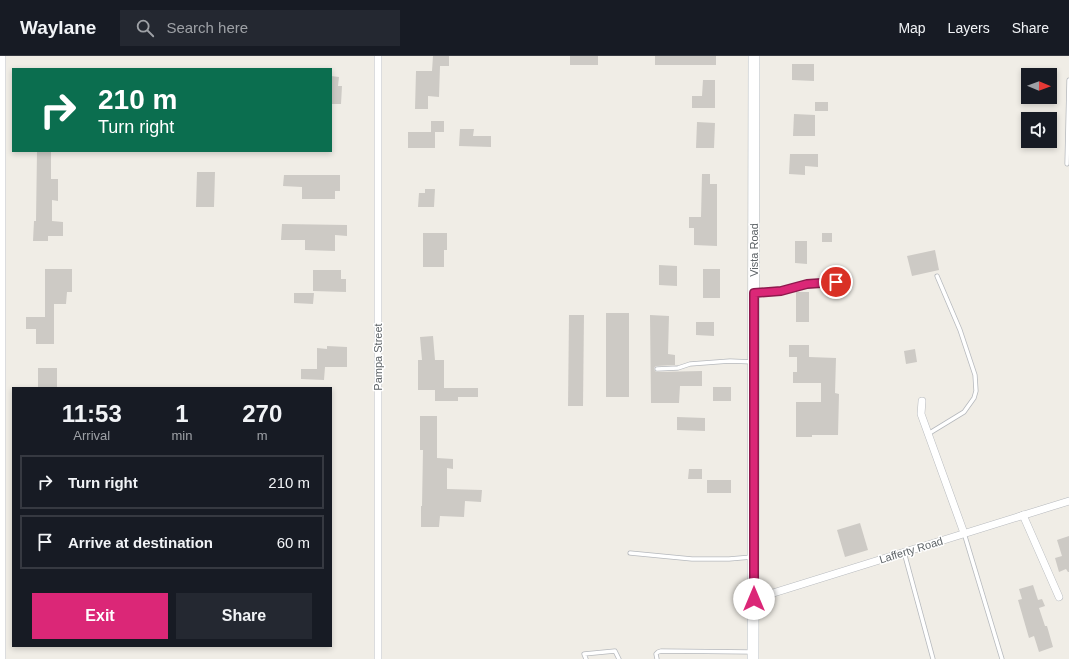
<!DOCTYPE html>
<style>
:root{--surface:#171b24;--page:#242831;--text:#f1f3f6;--muted:#9ea1a6;--line:#363941;--accent:#db2777}
body{margin:0;font-family:Arial,sans-serif;background:var(--page);color:var(--text);height:100vh;display:flex;flex-direction:column;font-size:15px;white-space:nowrap}
*{box-sizing:border-box;margin:0}
p{font-size:13px;color:var(--muted)}
.icon{flex:none;width:22px;height:22px;fill:none;stroke:currentColor;stroke-width:2;stroke-linecap:round;stroke-linejoin:round}
.map{position:relative;flex:1;overflow:hidden}
.panel{position:absolute;left:12px;top:331px;width:320px;height:260px;display:flex;flex-direction:column;background:var(--surface);border-radius:0px;box-shadow:0 2px 6px #0003}
.panel>*{flex:none}
.guide{position:absolute;left:12px;top:12px;width:320px;height:84px;border-radius:0px;box-shadow:0 2px 6px #0003;background:#0b6e4f;color:#fff;overflow:hidden}
.needle{width:26px;rotate:91deg}
.fabs{position:absolute;left:1021px;top:12px;display:grid;gap:8px}
.fabs a{display:grid;place-items:center;width:36px;height:36px;border-radius:0px;background:var(--surface);box-shadow:0 2px 6px #0003;font-size:20px}
.pin{position:absolute;display:grid;place-items:center;width:34px;height:34px;color:#fff;margin:-17px;border:2px solid #fff;border-radius:50%;box-shadow:0 1px 4px #0007}
.me{position:absolute;width:44px;margin:-22px;rotate:0deg;stroke-linejoin:round;filter:drop-shadow(0 0 3px #0008)}
.turn{display:flex;align-items:center;gap:14px;height:84px;padding:0 20px;font-size:18px}
.turn .icon{width:52px;height:52px;stroke-width:2.5}
.turn b{display:block;font-size:28px;line-height:34px}
.eta{display:flex;justify-content:space-evenly;align-items:center;height:68px;text-align:center}
.eta b{font-size:24px;font-weight:800;line-height:28px}
.primary-button{display:flex;gap:8px;margin-top:auto;padding:8px 20px}
.primary-button a{flex:1;height:46px;border-radius:0px;background:var(--accent);color:#fff;font-size:16px;font-weight:800;line-height:46px;text-align:center}
.primary-button a+a{background:var(--page);color:var(--text)}
ul{padding:0;list-style:none}
li{display:flex;align-items:center;gap:12px;height:54px;margin:0 8px 6px;padding:0 12px;border:2px solid var(--line);border-radius:0px}
li div{flex:1}
li b{display:block;font-size:15px}
li em{font-style:normal}
header{display:flex;align-items:center;gap:24px;box-sizing:border-box;height:56px;padding:0 20px;background:var(--surface);border-bottom:1px solid var(--line)}
header strong{font-size:19px}
nav{display:flex;gap:22px;margin-inline-start:auto;font-size:14px}
.search{width:280px;height:36px;background:var(--page);display:flex;align-items:center;gap:10px;box-sizing:border-box;padding:0 14px;border-radius:0px;color:var(--muted);font-size:15px}
.map>svg:first-child{display:block}
.building{fill:#cdcac5}
.lines{fill:none;stroke-linecap:round;stroke-linejoin:round}
.lane-casing{stroke:#b6b9bd;stroke-width:5}
.street-casing{stroke:#b6b9bd;stroke-width:8}
.secondary-casing{stroke:#b4babe;stroke-width:12}
.lane{stroke:#fff;stroke-width:3.5}
.street{stroke:#fff;stroke-width:7}
.secondary{stroke:#fff;stroke-width:11}
.route-casing{stroke:#8e194d;stroke-width:10}
.route{stroke:#db2777;stroke-width:7}
.labels{text-anchor:middle;dominant-baseline:central;stroke-width:3;stroke-linejoin:round;paint-order:stroke}
.street-label{font-size:11px;fill:#5d6367;stroke:#fff}
</style>
<header>
<strong>Waylane</strong>
<div class="search"><svg class="icon" aria-label="search" viewBox="0 0 24 24"><circle cx="10" cy="10" r="6"/><path d="M15 15l6 6"/></svg>Search here</div>
<nav><a>Map</a><a>Layers</a><a>Share</a></nav>
</header>
<div class="map">
<svg width="1069" height="603" viewBox="0 0 1069 603">
<rect width="100%" height="100%" fill="#f0ede6"/>
<g class="building">
<polygon points="433,0 449,0 449,10 440,10 439,41 428,40 428,53 415,53 416,15 432,15"/>
<rect x="570" y="0" width="28" height="9"/>
<rect x="655" y="0" width="61" height="9"/>
<polygon points="792,8 814,8 814,25 792,24"/>
<polygon points="331,20 339,21 338,30 342,30 341,48 331,48"/>
<polygon points="703,24 715,24 715,52 692,52 692,40 702,40"/>
<rect x="815" y="46" width="13" height="9"/>
<polygon points="794,58 815,59 815,80 793,80"/>
<rect x="431" y="65" width="13" height="11"/>
<polygon points="697,66 715,67 714,92 696,92"/>
<polygon points="460,73 474,73 473,80 491,80 491,91 459,90"/>
<rect x="408" y="76" width="27" height="16"/>
<polygon points="37,95 51,95 51,123 58,123 58,145 52,144 52,165 63,166 63,180 48,180 48,185 33,185 34,165 36,165"/>
<polygon points="790,98 818,98 818,111 805,110 805,119 789,118"/>
<polygon points="197,116 215,116 214,151 196,151"/>
<polygon points="702,118 710,118 710,128 717,128 717,190 694,189 694,172 689,172 689,161 701,161"/>
<polygon points="284,119 340,119 340,135 335,135 335,143 302,143 302,131 283,130"/>
<polygon points="425,133 435,133 434,151 418,151 419,137 425,137"/>
<polygon points="282,168 347,169 347,180 335,179 335,195 305,194 305,184 281,184"/>
<polygon points="423,177 447,177 447,194 444,194 444,211 423,211"/>
<rect x="822" y="177" width="10" height="9"/>
<polygon points="795,185 807,185 807,208 795,207"/>
<polygon points="935,194 939,214 912,220 907,200"/>
<polygon points="659,209 677,210 677,230 659,229"/>
<polygon points="45,213 72,213 72,236 67,236 66,248 54,248 54,288 36,288 36,273 26,273 26,261 45,261"/>
<rect x="703" y="213" width="17" height="29"/>
<polygon points="313,214 341,214 341,223 346,223 346,236 313,235"/>
<rect x="796" y="236" width="13" height="30"/>
<polygon points="294,237 314,237 313,248 294,247"/>
<rect x="606" y="257" width="23" height="84"/>
<polygon points="569,259 584,259 583,350 568,350"/>
<polygon points="650,259 669,260 668,298 675,299 675,309 656,310 654,312 655,315 657,316 702,315 702,330 680,330 679,347 651,347"/>
<polygon points="696,266 714,266 714,280 696,279"/>
<polygon points="433,280 435,304 444,304 444,332 478,332 478,341 458,341 458,345 435,345 435,334 418,334 418,304 422,304 420,281"/>
<polygon points="789,289 809,289 809,301 836,302 835,337 839,338 838,379 812,379 812,381 796,381 796,346 821,346 821,327 793,327 793,316 797,316 797,301 789,301"/>
<polygon points="327,290 347,291 347,311 325,311 324,324 301,323 301,313 317,313 317,292 327,293"/>
<polygon points="915,293 917,306 906,308 904,295"/>
<rect x="38" y="312" width="19" height="20"/>
<rect x="713" y="331" width="18" height="14"/>
<polygon points="420,360 437,360 437,402 453,403 453,413 447,412 447,433 482,434 481,446 465,445 464,461 440,460 439,471 421,471 421,450 422,450 423,394 420,394"/>
<polygon points="677,361 705,362 705,375 677,374"/>
<polygon points="689,413 702,413 702,423 688,423"/>
<rect x="707" y="424" width="24" height="13"/>
<polygon points="860,467 868,494 845,501 837,474"/>
<polygon points="1069,480 1069,516 1068,516 1066,513 1059,516 1055,502 1062,500 1057,484"/>
<polygon points="1033,529 1038,544 1042,543 1045,550 1039,552 1045,570 1047,570 1053,591 1039,596 1034,580 1029,582 1018,544 1022,543 1019,533"/>
</g>
<g class="lines">
<defs>
<g id="lane">
<polyline points="1067,108 1069,24"/>
<polyline points="755,237 781,235 807,228 826,226 845,226"/>
<polyline points="657,313 678,312 690,308 730,305 753,306"/>
<polyline points="928,378 964,356 974,342 976,335 975,319 960,274 937,220"/>
<polyline points="964,477 1002,603"/>
<polyline points="904,496 933,603"/>
<polyline points="630,497 692,503 729,503 752,501"/>
<polyline points="586,603 584,598 615,595 619,603"/>
<polyline points="657,603 656,598 658,596 661,595 752,596"/>
</g>
<g id="street">
<polyline points="2,0 2,603"/>
<polyline points="922,345 921,358 964,477"/>
<polyline points="1023,459 1059,541"/>
<polyline points="754,543 1069,445"/>
<polyline points="378,603 378,0"/>
</g>
<polyline id="secondary" points="753,603 754,0"/>
</defs>
<use href="#lane" class="lane-casing"/>
<use href="#street" class="street-casing"/>
<use href="#secondary" class="secondary-casing"/>
<use href="#lane" class="lane"/>
<use href="#street" class="street"/>
<use href="#secondary" class="secondary"/>
</g>
<g class="lines">
<defs>
<polyline id="route" points="754,543 754,237 781,235 807,228 836,226"/>
</defs>
<use href="#route" class="route-casing"/>
<use href="#route" class="route"/>
</g>
<g class="labels">
<g class="street-label">
<text transform="translate(754 194) rotate(-90)">Vista Road</text>
<text transform="translate(378 301) rotate(-90)">Pampa Street</text>
<text transform="translate(911 494) rotate(-17)">Lafferty Road</text>
</g>
</g>
</svg>
<div class="fabs">
<a><svg class="needle" viewBox="-14 -14 28 28"><path d="M0-13l5 13h-10z" fill="#e53935"/><path d="M0 13l5-13h-10z" fill="#9ea1a6"/></svg></a>
<a><svg class="icon" aria-label="sound" viewBox="0 0 24 24"><path d="M4 9h4l5-4v14l-5-4H4zM17 9q2 3 0 6"/></svg></a>
</div>
<div class="pin" style="left:836px;top:226px;background:#d93025"><svg class="icon" aria-label="arrive" viewBox="0 0 24 24"><path d="M6 21V4h12l-3 4 3 4H6"/></svg></div>
<svg class="me" style="left:754px;top:543px" viewBox="-20 -20 40 40"><circle r="19" fill="#fff"/><path d="M0-13L10 11 0 6-10 11z" fill="#db2777"/></svg>
<div class="guide">
<div class="turn"><svg class="icon" aria-label="right" viewBox="0 0 24 24"><path d="M7 20v-9h11M14 6l5 5-5 5"/></svg><div><b>210 m</b>Turn right</div></div>
</div>
<section class="panel">
<div class="eta">
<div><b>11:53</b><p>Arrival</p></div>
<div><b>1</b><p>min</p></div>
<div><b>270</b><p>m</p></div>
</div>
<ul>
<li><svg class="icon" aria-label="right" viewBox="0 0 24 24"><path d="M7 20v-9h11M14 6l5 5-5 5"/></svg><div><b>Turn right</b></div><em>210 m</em></li>
<li><svg class="icon" aria-label="arrive" viewBox="0 0 24 24"><path d="M6 21V4h12l-3 4 3 4H6"/></svg><div><b>Arrive at destination</b></div><em>60 m</em></li>
</ul>
<div class="primary-button"><a>Exit</a><a>Share</a></div>
</section>
</div>
